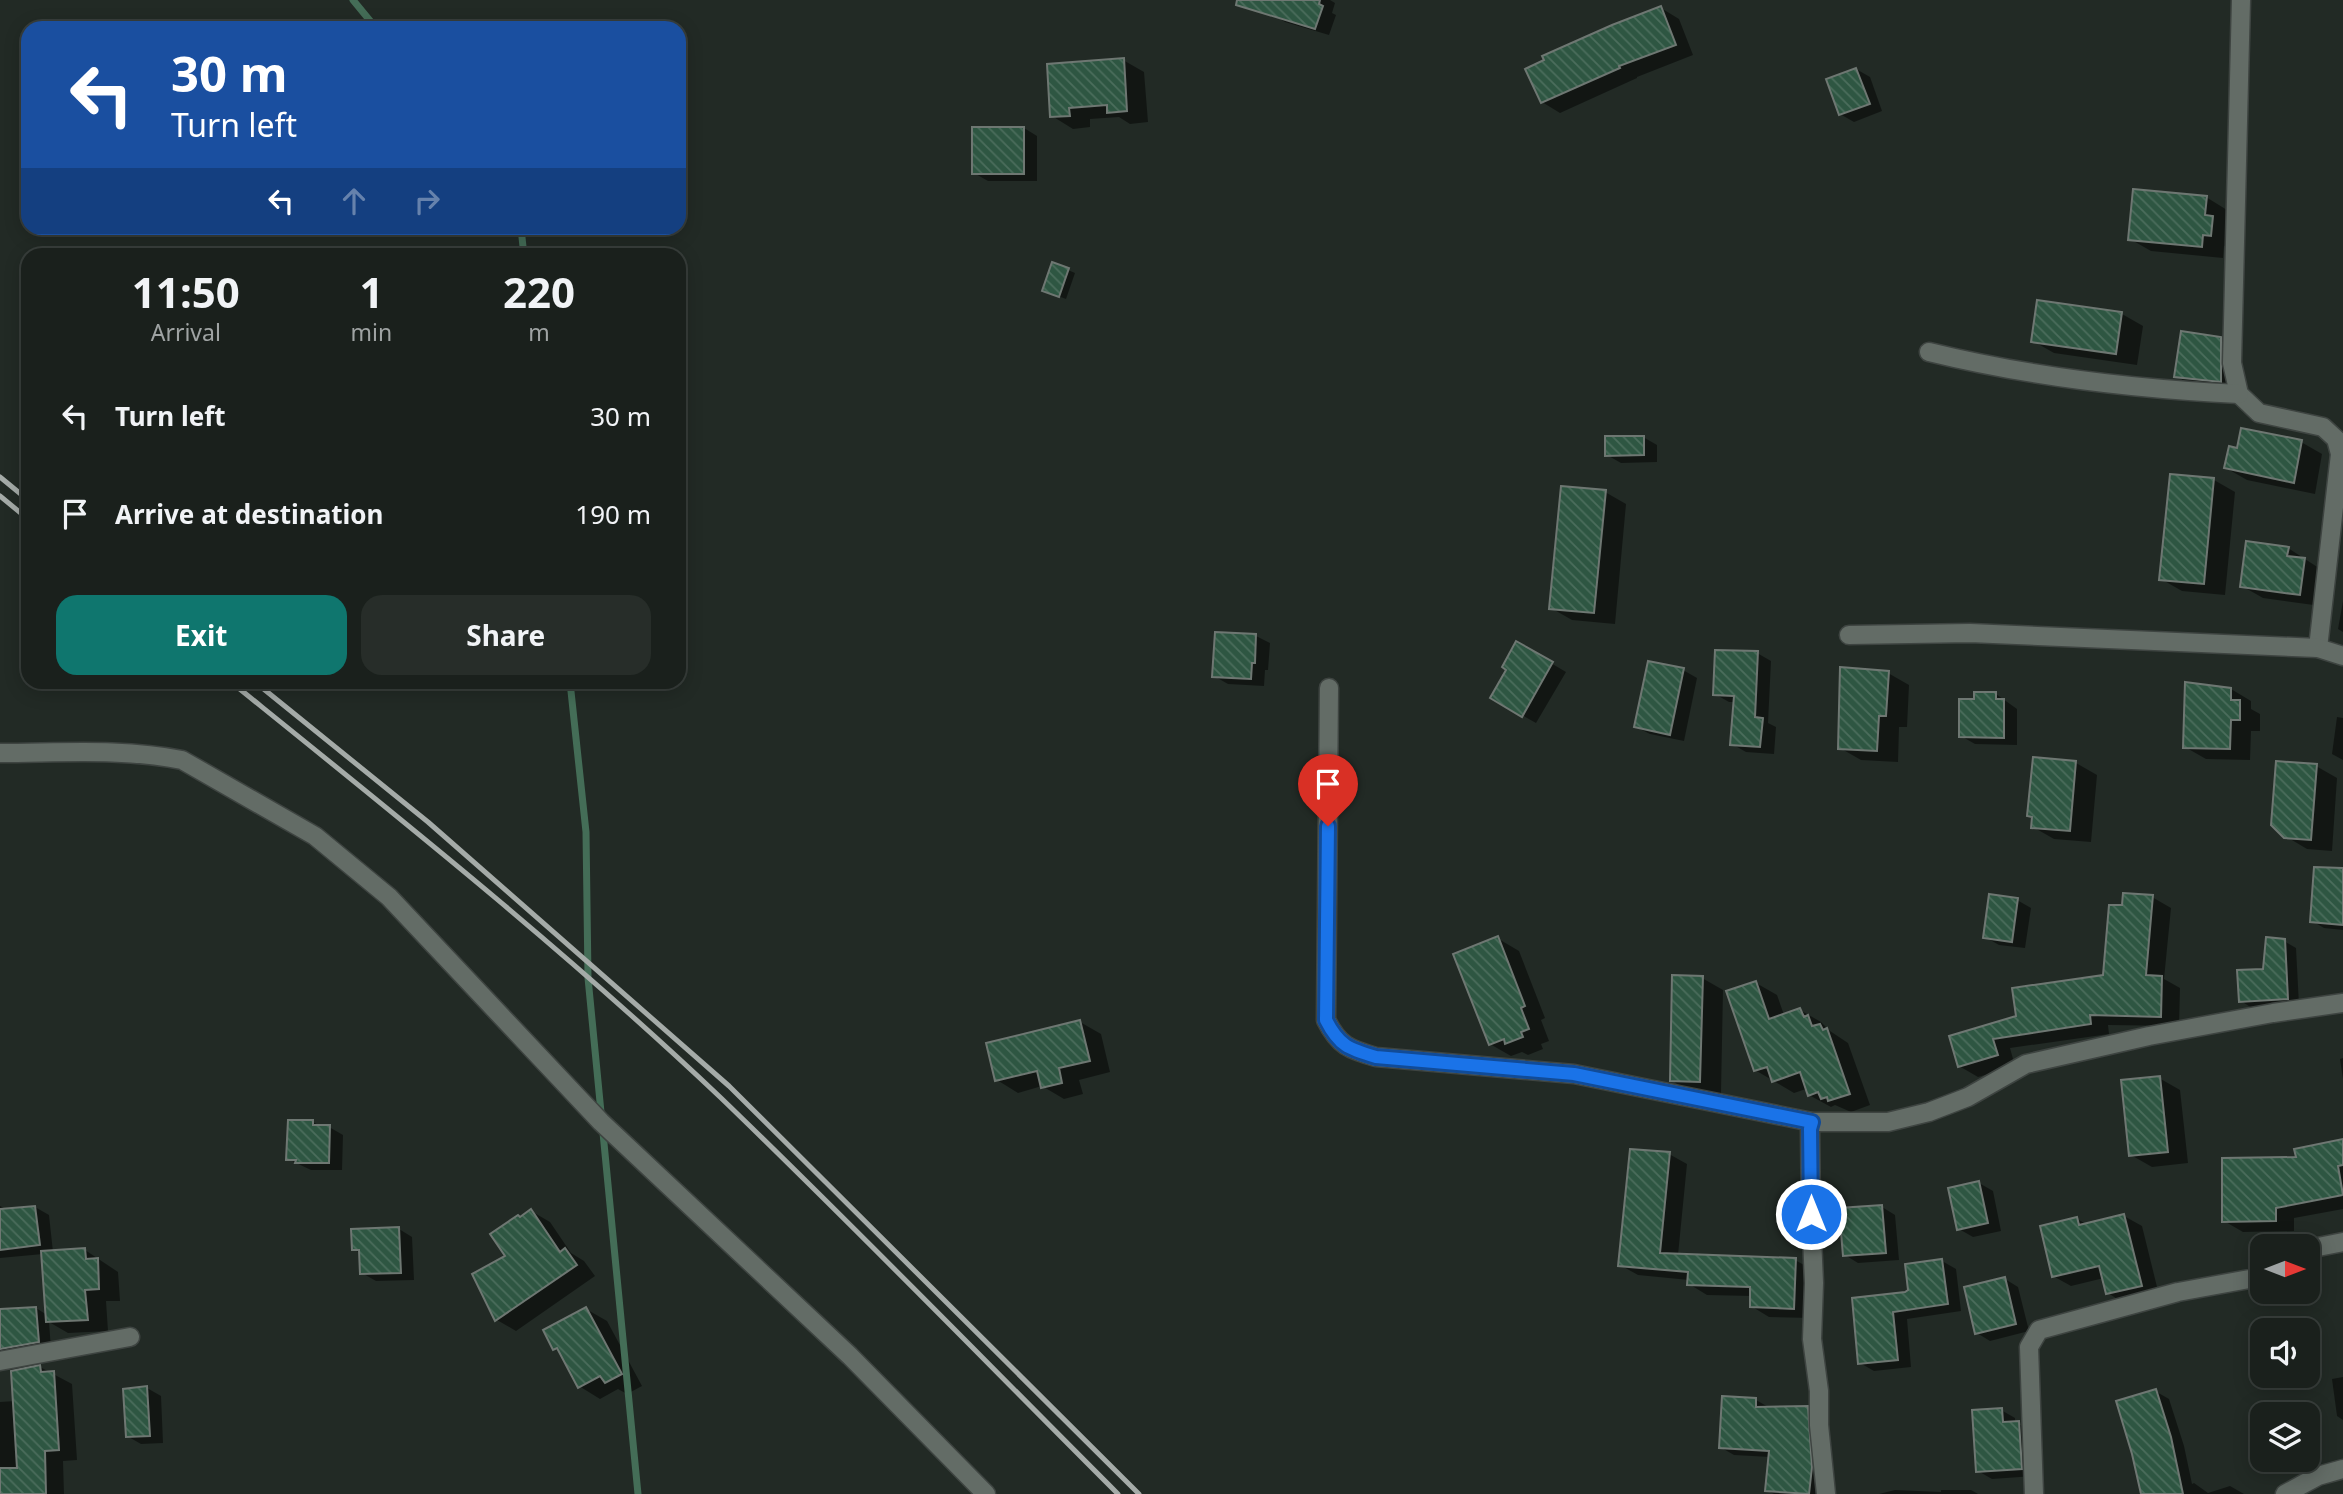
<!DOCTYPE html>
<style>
:root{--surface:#1a201c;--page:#272d29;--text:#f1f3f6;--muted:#9fa3a3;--line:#383e3b;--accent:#0f766e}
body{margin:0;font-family:"Noto Sans",sans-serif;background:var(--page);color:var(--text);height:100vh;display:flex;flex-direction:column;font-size:26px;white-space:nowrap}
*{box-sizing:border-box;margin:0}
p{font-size:23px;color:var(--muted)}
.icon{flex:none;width:38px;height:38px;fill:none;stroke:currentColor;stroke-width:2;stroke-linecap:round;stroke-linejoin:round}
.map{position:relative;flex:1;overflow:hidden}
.sheet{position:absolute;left:21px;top:248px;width:665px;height:441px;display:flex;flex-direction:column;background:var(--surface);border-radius:21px;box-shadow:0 4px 18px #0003,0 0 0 2px var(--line)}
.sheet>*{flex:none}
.top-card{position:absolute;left:21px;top:21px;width:665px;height:214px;border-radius:21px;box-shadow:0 4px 18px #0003,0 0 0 2px var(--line);background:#1a4fa0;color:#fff;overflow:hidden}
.needle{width:46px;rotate:90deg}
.tools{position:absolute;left:2250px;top:1234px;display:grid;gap:14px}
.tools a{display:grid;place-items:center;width:70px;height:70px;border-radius:14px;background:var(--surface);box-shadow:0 4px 18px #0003,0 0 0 2px var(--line);font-size:35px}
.pin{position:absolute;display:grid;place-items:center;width:60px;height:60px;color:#fff;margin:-72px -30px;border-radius:50% 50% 50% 0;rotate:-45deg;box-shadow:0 0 7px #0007}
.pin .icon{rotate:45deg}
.me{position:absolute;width:77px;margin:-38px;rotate:0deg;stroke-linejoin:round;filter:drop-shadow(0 0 5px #0008)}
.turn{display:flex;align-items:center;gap:24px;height:147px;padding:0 35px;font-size:32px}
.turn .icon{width:91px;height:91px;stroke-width:2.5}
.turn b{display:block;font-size:49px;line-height:60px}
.lanes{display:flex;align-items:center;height:66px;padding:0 35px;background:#0003;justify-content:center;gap:35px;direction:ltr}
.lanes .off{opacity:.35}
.eta{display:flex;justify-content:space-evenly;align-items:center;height:119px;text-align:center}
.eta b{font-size:42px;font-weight:700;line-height:49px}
.action{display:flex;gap:14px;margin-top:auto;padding:14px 35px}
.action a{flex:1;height:80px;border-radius:21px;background:var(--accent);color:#fff;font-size:28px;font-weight:700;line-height:80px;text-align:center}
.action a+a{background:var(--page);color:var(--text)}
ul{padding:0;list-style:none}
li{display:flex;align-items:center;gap:21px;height:98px;padding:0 35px}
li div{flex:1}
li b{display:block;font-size:26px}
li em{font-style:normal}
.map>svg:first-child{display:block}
.shadow{fill:#0007}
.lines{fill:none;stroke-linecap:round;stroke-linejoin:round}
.stream{stroke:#446d57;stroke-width:7}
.building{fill:url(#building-back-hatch);stroke:#6e7772;stroke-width:2}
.street-casing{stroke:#3e4441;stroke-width:21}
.street{stroke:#636c66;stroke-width:18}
.rail{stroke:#a5aba8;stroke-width:5}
.route-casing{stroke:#114b97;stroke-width:18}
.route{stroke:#1a73e8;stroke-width:12}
</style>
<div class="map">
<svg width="2343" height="1494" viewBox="0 0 2343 1494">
<defs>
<pattern id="building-back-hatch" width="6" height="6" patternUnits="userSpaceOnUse" patternTransform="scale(1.75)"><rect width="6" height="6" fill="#2e5642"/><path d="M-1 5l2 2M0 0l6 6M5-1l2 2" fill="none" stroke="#4b6d5c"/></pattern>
</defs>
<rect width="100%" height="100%" fill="#222a25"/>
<g class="shadow">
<polygon points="1276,0 1330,0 1335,3 1332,13 1336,15 1329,35 1285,22 1272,14"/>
<polygon points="1661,8 1679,19 1693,55 1637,77 1637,78 1560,113 1542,102"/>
<polygon points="1123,60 1144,72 1148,122 1130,124 1119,117 1090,119 1090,127 1073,129 1052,116"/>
<polygon points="1856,69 1870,77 1882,111 1854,122 1840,114"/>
<polygon points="1024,128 1037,136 1037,181 988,181 974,173"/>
<polygon points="2206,197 2227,210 2226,225 2233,230 2231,247 2224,246 2223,258 2151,251 2130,239"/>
<polygon points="1068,270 1075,273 1066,299 1050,293"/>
<polygon points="2122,314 2143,326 2137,365 2054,353 2033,341"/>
<polygon points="2221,338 2235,346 2234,388 2190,384 2176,376"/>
<polygon points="1643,437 1657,445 1657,462 1621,463 1607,455"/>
<polygon points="2301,442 2322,454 2315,494 2247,480 2226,468 2239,450"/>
<polygon points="2214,480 2235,492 2225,595 2182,591 2161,579"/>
<polygon points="1605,492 1626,504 1615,624 1572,620 1551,608"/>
<polygon points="2288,548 2325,572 2321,606 2263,598 2242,586"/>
<polygon points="2343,601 2343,632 2338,629"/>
<polygon points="1256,636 1270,643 1268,670 1265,670 1264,686 1228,684 1214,676"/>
<polygon points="1517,643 1566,672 1536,723 1492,698 1508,669"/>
<polygon points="1757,653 1771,661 1768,723 1776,727 1774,754 1746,752 1732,744 1736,702 1729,702 1715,694"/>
<polygon points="1683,670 1697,678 1684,741 1650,734 1636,727"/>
<polygon points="1888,673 1909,685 1907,727 1899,727 1898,762 1861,760 1840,748"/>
<polygon points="2231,689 2251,701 2251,709 2260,714 2260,731 2251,731 2250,760 2206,759 2185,747"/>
<polygon points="1996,694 2017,709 2017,745 1975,744 1961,736 1975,701"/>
<polygon points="2337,717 2343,718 2343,760 2332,754"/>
<polygon points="2076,763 2097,775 2091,842 2054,839 2033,827"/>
<polygon points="2316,766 2337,778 2332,851 2307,849 2285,836"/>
<polygon points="2343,870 2343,930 2324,928 2312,921"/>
<polygon points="2152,897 2171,908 2164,979 2180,988 2179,1026 2108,1025 2109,1034 2010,1048 2015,1066 1978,1077 1959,1066 2018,1018 2104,977 2123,907"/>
<polygon points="2017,900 2031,908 2025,948 1999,945 1985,937"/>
<polygon points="1497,938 1519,951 1545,1018 1541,1020 1549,1041 1541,1044 1543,1049 1528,1055 1522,1052 1511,1056 1490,1044"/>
<polygon points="2284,941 2296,948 2299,1005 2252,1008 2241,1001"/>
<polygon points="1702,978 1723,990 1721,1093 1692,1093 1671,1080"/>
<polygon points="1756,983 1777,995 1784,1015 1800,1010 1821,1022 1830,1031 1848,1043 1870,1105 1851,1112 1835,1105 1831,1107 1809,1095 1806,1089 1794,1093 1755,1070"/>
<polygon points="1080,1022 1101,1034 1110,1072 1079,1080 1083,1094 1064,1099 1042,1086 1018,1093 997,1080"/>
<polygon points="2343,1058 2343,1079 2340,1059"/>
<polygon points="2159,1078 2180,1090 2188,1163 2152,1167 2131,1155"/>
<polygon points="313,1122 322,1127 329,1127 343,1135 342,1170 311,1170 288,1159"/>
<polygon points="2343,1145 2343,1209 2294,1218 2294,1231 2243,1232 2224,1221 2298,1158"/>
<polygon points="1669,1154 1687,1164 1678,1255 1795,1260 1813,1270 1811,1318 1769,1317 1751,1306 1752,1296 1707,1295 1689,1284 1689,1280 1638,1275 1620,1265"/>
<polygon points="1979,1183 1993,1191 2001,1231 1973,1237 1959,1229"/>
<polygon points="0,1206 8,1210 35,1207 49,1215 53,1252 85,1250 118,1272 120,1301 106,1301 108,1331 68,1333 49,1322 51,1349 0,1357 0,1311 36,1308 47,1315 43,1254 0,1258"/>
<polygon points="1882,1207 1895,1215 1899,1260 1858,1263 1845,1255"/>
<polygon points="531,1211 550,1222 571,1253 584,1261 595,1276 516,1331 497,1320 508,1257 520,1218"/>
<polygon points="2124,1216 2142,1226 2159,1295 2125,1304 2108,1293 2104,1278 2071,1286 2053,1276 2077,1219 2088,1225"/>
<polygon points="399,1229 412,1237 414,1280 376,1281 362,1273 361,1254 354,1249"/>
<polygon points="1942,1261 1956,1269 1961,1311 1907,1319 1911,1367 1874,1371 1860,1363 1854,1299 1906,1294"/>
<polygon points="2005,1279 2018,1287 2029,1331 1990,1341 1977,1333"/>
<polygon points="586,1309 607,1321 642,1386 627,1394 618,1389 600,1399 579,1386 561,1352 554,1348"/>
<polygon points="40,1367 72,1384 77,1460 63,1461 64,1494 0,1494 0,1402 15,1401"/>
<polygon points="2343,1377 2343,1420 2337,1416 2332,1379"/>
<polygon points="147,1388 161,1396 163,1443 141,1444 127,1436"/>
<polygon points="2155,1391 2169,1399 2184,1446 2192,1484 2194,1483 2208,1493 2230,1486 2244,1494 2143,1494"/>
<polygon points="1756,1400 1770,1408 1807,1408 1821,1416 1823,1494 1774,1494 1766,1490 1770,1457 1734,1455 1720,1447"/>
<polygon points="2001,1410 2015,1418 2015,1423 2033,1430 2035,1476 1992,1479 1978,1471"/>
<polygon points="1895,1490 1941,1492 1941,1490 1971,1490 1978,1494 1879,1494"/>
</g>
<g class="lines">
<g class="stream">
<polyline points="353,0 376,28"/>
<polyline points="521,228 524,256"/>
<polyline points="570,682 586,832 588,978 638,1494"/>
</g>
</g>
<g class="building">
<polygon points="1237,0 1320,0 1319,4 1323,6 1315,29 1236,5"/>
<polygon points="1661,6 1676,45 1619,66 1620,68 1541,103 1525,69 1544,60 1542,56 1612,25"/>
<polygon points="1124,58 1127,111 1107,113 1107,105 1069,108 1070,116 1050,117 1047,64"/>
<polygon points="1856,68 1870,104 1839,115 1826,79"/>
<rect x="972" y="127" width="52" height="47"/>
<polygon points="2133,189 2207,196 2205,215 2213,216 2211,236 2203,235 2202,247 2128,240"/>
<polygon points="1052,262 1069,268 1059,297 1042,291"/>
<polygon points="2037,300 2122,312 2116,354 2031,342"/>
<polygon points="2181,331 2221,337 2221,382 2174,377"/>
<polygon points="2241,428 2302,440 2294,483 2224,468 2229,446 2237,448"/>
<polygon points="1605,436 1644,436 1644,455 1605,456"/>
<polygon points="2170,474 2214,478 2204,584 2159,580"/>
<polygon points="1561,486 1606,490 1594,613 1549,609"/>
<polygon points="2246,541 2289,547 2287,556 2305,558 2300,595 2240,587"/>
<polygon points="1215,632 1256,634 1255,663 1252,663 1251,679 1212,677"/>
<polygon points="1516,641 1553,662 1522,717 1490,698 1506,670 1502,667"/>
<polygon points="1715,650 1758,651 1755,717 1763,718 1760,747 1730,745 1734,696 1713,695"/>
<polygon points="1648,661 1684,668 1670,735 1634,727"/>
<polygon points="1840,667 1889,671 1886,716 1879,716 1877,751 1838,749"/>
<polygon points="2185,682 2231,688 2231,700 2240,700 2240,720 2231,720 2230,749 2183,748"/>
<polygon points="1974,692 1996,692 1996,699 2004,699 2004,738 1959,737 1959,699 1974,699"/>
<polygon points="2033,757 2076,761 2070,831 2031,828 2032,817 2027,816"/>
<polygon points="2276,761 2317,764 2311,840 2284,838 2271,825"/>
<polygon points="2314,867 2343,868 2343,925 2310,922"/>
<polygon points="2123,893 2153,895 2146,975 2162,976 2161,1017 2090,1015 2091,1024 1993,1039 1998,1055 1958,1067 1949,1036 2016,1016 2012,988 2103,975 2109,905 2122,905"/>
<polygon points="1989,894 2018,898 2012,942 1983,938"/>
<polygon points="1498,936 1525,1006 1521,1008 1529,1029 1521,1032 1523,1037 1505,1044 1504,1039 1489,1045 1453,954"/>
<polygon points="2266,937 2285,939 2288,999 2239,1002 2237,970 2263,969"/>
<polygon points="1672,975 1703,976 1700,1082 1670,1081"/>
<polygon points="1756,981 1769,1019 1800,1008 1804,1017 1808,1015 1812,1026 1820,1024 1823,1030 1827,1028 1850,1094 1828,1101 1827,1097 1821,1099 1818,1092 1808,1096 1800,1072 1772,1082 1767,1067 1754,1071 1726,991"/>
<polygon points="1080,1020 1090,1061 1059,1068 1062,1083 1041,1088 1037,1071 995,1081 986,1043"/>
<polygon points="2160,1076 2168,1152 2129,1156 2121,1080"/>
<polygon points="288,1120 313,1120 313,1125 330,1125 329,1163 295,1163 296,1160 286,1160"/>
<polygon points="2343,1139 2343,1165 2338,1166 2343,1195 2276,1208 2276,1221 2222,1222 2222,1158 2296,1157 2294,1149"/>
<polygon points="1630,1149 1670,1152 1660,1253 1796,1258 1794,1309 1750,1307 1750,1287 1687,1285 1688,1272 1618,1266"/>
<polygon points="1979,1181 1988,1223 1957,1230 1948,1188"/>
<polygon points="1882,1205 1886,1253 1843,1256 1839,1208"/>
<polygon points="35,1206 40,1245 0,1250 0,1209"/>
<polygon points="531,1209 560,1252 565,1248 577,1265 495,1321 472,1274 505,1256 490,1234 518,1215 520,1217"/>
<polygon points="2124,1214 2142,1286 2106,1294 2099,1266 2052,1277 2040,1226 2077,1217 2079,1225"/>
<polygon points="399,1227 401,1273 360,1274 359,1250 352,1250 351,1229"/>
<polygon points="85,1248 86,1259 98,1258 99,1289 85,1290 88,1320 46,1322 41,1251"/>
<polygon points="1942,1259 1948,1304 1893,1312 1898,1360 1858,1364 1852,1298 1905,1292 1908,1290 1905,1264"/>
<polygon points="2005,1277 2016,1324 1975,1334 1964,1287"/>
<polygon points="36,1307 39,1342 0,1349 0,1309"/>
<polygon points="586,1307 622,1374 605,1383 600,1376 578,1388 557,1348 553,1350 543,1330"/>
<polygon points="40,1365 41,1372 54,1371 59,1450 45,1451 46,1494 0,1494 0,1468 17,1468 11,1371"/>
<polygon points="147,1386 150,1436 126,1437 123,1389"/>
<polygon points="2156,1389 2171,1437 2183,1494 2141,1494 2132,1454 2116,1401"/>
<polygon points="1722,1396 1756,1398 1756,1407 1808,1406 1812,1467 1809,1494 1765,1491 1769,1451 1719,1448"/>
<polygon points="2002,1408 2003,1422 2019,1421 2022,1469 1976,1472 1972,1410"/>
</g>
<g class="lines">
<defs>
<g id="street">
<polyline points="2241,0 2232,363 2239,394 2259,413 2323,427 2336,439 2340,454 2318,648"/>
<path d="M1929,352c102,25 205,37 310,42"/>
<polyline points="1849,635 1970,633 2318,648 2343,656"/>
<path d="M1329,688l-3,332c13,26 23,29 50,37l198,17 238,48h76l41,-10 39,-15 58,-33 123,-28 124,-23 70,-10"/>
<path d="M0,753c60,0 123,-5 182,7l133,76 74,61 212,225 249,234 136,138"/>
<polyline points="1812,1122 1810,1129 1811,1214 1814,1283 1812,1339 1819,1391 1819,1425 1826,1494"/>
<polyline points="2308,1249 2343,1242"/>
<polyline points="0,1361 130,1337"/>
<polyline points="2034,1494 2029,1347 2039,1330 2178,1292 2255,1278 2263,1273"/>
<polyline points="2285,1494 2318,1476 2343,1469"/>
</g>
</defs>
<use href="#street" class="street-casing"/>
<use href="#street" class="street"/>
<g class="rail">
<polyline points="0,477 28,500"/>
<polyline points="0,496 28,519"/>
<path d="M231,682c166,134 334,268 489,415 135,130 266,265 398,397"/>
<polyline points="255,682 428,822 729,1086 1139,1494"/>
</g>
</g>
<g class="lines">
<defs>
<path id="route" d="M1328,826l-2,194c13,26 23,29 50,37l198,17 238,48 -2,7 1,85"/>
</defs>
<use href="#route" class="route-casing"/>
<use href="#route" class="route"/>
</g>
</svg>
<div class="tools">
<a><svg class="needle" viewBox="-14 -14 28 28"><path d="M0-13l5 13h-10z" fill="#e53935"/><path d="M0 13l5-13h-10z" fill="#9fa3a3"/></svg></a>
<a><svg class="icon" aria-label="sound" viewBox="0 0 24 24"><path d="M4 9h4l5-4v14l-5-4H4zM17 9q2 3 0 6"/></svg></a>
<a><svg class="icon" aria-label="layers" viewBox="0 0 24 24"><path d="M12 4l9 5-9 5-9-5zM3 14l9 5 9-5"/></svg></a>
</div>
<div class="pin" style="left:1328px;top:826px;background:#d93025"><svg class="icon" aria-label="arrive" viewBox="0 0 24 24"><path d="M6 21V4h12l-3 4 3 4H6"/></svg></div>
<svg class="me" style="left:1811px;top:1214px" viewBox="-20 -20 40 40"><circle r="17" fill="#1a73e8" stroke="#fff" stroke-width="3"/><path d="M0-11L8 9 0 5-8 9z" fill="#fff"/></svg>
<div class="top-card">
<div class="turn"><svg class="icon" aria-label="left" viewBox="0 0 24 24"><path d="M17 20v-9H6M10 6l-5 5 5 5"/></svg><div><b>30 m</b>Turn left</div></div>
<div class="lanes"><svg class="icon" aria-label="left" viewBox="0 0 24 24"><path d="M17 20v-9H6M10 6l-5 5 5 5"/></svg><svg class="icon off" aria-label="ahead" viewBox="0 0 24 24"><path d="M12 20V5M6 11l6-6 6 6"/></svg><svg class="icon off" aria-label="right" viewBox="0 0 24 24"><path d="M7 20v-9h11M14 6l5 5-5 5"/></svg></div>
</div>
<section class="sheet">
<div class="eta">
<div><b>11:50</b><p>Arrival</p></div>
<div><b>1</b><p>min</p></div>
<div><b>220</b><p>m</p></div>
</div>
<ul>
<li><svg class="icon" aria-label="left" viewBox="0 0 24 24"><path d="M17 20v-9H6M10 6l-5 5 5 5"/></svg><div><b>Turn left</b></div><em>30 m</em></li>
<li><svg class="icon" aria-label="arrive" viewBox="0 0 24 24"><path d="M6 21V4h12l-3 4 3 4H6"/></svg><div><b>Arrive at destination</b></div><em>190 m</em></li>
</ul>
<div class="action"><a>Exit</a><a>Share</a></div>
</section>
</div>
